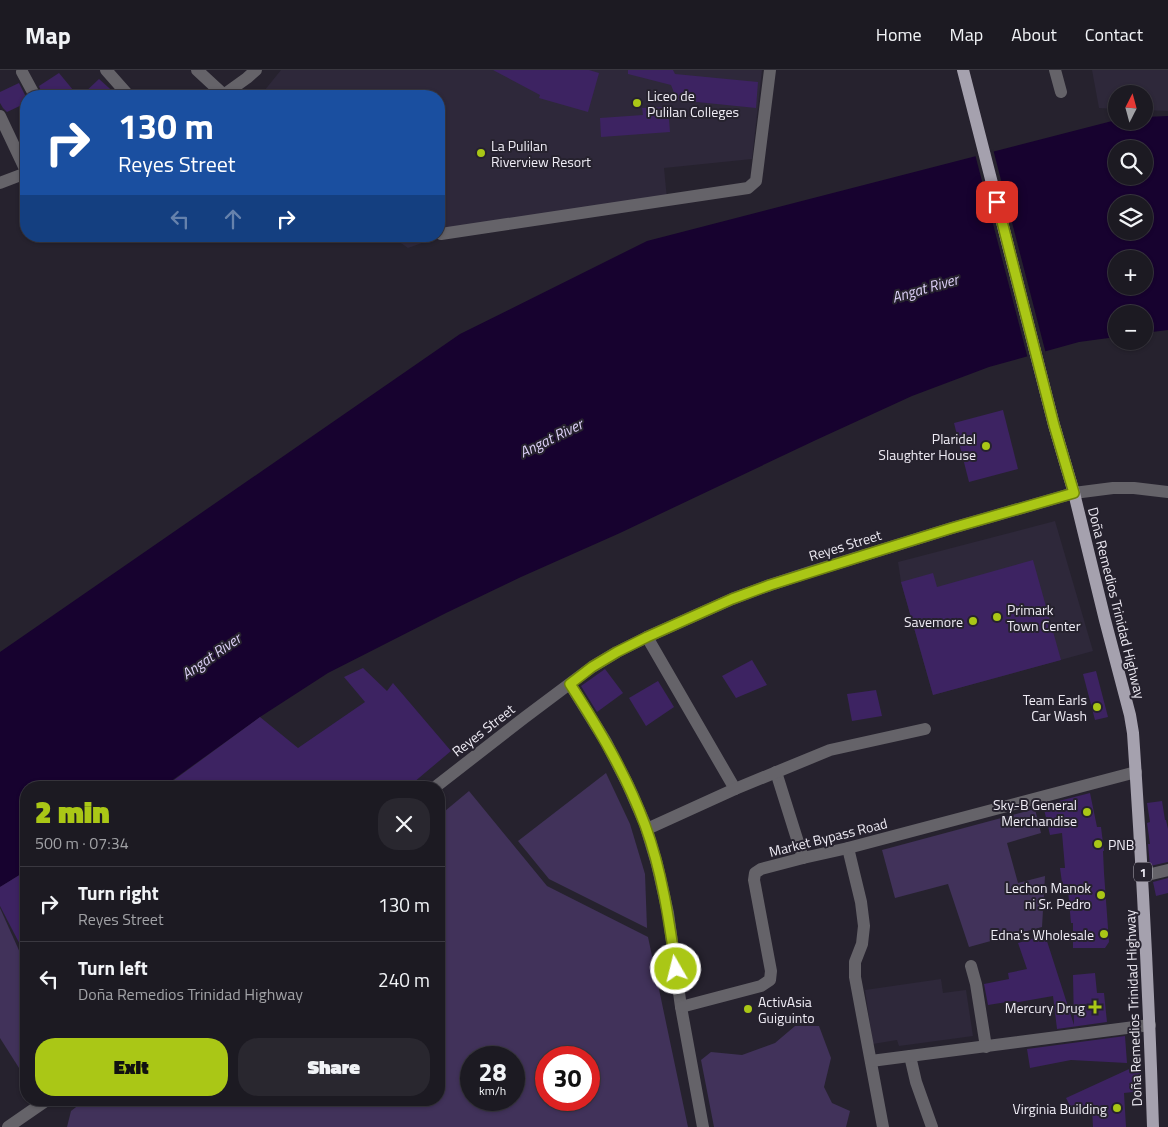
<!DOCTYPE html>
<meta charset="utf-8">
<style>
:root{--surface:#1c1a22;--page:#29272f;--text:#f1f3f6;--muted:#a0a1a5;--line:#3a3840;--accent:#aac716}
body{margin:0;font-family:"Titillium Web",sans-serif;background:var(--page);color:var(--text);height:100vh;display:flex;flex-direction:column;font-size:19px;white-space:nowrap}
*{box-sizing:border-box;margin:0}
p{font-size:16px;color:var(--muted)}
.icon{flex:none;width:28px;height:28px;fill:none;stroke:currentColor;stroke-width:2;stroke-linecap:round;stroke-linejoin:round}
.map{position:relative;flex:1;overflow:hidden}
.sheet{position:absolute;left:20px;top:711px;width:425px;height:325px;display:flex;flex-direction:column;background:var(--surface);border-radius:20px;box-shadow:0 1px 4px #0004,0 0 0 1px var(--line)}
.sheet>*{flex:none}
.hud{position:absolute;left:20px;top:20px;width:425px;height:152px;border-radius:20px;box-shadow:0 1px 4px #0004,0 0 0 1px var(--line);background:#1a4fa0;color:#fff;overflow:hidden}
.needle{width:32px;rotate:6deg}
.buttons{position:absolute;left:1108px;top:15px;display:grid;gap:10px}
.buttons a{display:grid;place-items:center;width:45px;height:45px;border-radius:50%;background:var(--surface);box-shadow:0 1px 4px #0004,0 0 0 1px var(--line);font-size:25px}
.speed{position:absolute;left:460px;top:976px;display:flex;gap:10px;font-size:25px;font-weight:700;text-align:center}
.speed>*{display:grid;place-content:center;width:65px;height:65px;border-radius:50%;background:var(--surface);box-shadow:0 1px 4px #0004,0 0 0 1px var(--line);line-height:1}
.speed small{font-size:12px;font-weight:400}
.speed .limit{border:8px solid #d22;background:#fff;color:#111}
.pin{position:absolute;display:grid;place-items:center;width:42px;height:42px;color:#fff;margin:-21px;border-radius:10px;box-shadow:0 2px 8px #0006}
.me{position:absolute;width:55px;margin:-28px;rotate:352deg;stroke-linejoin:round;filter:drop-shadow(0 0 4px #0008)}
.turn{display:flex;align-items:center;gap:18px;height:105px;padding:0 15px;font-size:22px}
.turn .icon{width:65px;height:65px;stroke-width:2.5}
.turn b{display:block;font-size:35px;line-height:42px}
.lanes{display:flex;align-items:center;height:48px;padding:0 15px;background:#0003;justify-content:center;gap:25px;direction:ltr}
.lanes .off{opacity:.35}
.round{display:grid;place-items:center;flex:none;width:52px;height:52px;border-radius:20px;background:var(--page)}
.overview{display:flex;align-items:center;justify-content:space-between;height:85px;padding:0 15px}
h1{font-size:30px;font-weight:800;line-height:38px;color:var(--accent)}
.primary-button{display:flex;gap:10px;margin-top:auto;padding:10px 15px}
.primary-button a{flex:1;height:58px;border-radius:20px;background:var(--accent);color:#111;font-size:20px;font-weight:800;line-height:58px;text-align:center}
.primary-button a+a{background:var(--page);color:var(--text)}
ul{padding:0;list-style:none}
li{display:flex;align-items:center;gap:15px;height:75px;padding:0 15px;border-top:1px solid var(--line)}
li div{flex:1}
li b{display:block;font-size:19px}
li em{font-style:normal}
header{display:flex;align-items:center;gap:30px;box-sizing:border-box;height:70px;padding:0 25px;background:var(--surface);border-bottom:1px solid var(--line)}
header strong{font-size:24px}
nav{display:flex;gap:28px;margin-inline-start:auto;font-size:18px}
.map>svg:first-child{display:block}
.built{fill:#2e283a}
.green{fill:#41325a;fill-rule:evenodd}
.water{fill:#17022f;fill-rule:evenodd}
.pier{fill:#26222e}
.building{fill:#3d2362}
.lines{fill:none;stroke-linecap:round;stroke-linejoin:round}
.minor{stroke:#656369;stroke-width:12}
.major{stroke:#a5a1ae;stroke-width:12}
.route-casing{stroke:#6e810e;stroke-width:12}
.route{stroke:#aac716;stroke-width:9}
.poi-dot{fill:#aac716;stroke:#26222e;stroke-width:2}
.labels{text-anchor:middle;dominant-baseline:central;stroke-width:4;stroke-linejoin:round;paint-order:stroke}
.shield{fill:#26222e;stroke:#b2afb9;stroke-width:1}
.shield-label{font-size:12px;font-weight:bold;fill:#eeebf4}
.poi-label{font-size:14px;fill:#eeebf4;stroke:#26222e;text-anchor:end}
.street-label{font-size:14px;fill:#eeebf4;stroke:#26222e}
.water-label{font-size:15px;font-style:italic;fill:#dccff6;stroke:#26222e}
</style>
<header>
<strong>Map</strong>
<nav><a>Home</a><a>Map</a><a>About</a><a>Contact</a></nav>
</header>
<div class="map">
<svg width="1168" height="1057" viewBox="0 0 1168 1057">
<rect width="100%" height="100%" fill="#26222e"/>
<g class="built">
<polygon points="281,0 762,0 752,89 664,98 667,129 455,161 408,178 391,166 439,166 439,26 260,26"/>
<polygon points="1092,0 1168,0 1168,41 1144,40 1144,24 1116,24 1116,39 1099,38"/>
<polygon points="1055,451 1093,581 933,625 901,512 898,492"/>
<polygon points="941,909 943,923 966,920 973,966 899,976 897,970 873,974 865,920"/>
</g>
<g class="green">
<polygon points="606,703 630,754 645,804 647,858 549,809 518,771"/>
<path d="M469,721l78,95 101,51 40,190h-621l4,-16 14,-11h354v-284zM471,988h43v42h-43zM546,988h43v42h-43z"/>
<polygon points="1035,739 1041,763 1007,773 1018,813 1045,806 1042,857 969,877 948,814 895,828 882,780"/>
<polygon points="0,838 26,896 26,1009 0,968"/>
<polygon points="795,956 819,956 831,988 824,1017 832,1033 850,1041 846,1057 714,1057 701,990 711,982 742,985 775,973"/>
</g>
<path class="water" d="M1168,46v214l-24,3v-19h-28v23l-37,5 -90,25 -77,29 -96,44 -196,93 -99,44 -75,36 -118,60 -68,44 -97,70 -137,1v83l-26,16v-235l460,-318 187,-93 469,-121v1h28v-4zM1116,79h28v27h-28zM1116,134h28v27h-28zM1116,189h28v27h-28z"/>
<polygon class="pier" points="993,79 1046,284 1028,289 975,84"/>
<g class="building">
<polygon points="493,0 589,0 599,3 588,42 539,28 540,25"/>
<polygon points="628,0 673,0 675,4 758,12 756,38 677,30 671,15 628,4"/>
<polygon points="59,3 78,26 43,26 39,16"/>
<polygon points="99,9 118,26 81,26"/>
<polygon points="19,13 26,27 26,33 7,42 3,38 0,33 0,22"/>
<polygon points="668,37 670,62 601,67 600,48 643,45 642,38"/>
<polygon points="1003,340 1018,399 969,412 954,353"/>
<polygon points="1033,490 1061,590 933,625 901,512 933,503 937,517"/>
<polygon points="752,590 767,615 736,628 722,606"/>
<polygon points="363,598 387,621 393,613 451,681 407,718 163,718 260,647 298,678 365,632 344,607"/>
<polygon points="605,599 623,623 597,642 581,616"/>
<polygon points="1096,601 1108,647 1095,650 1083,604"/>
<polygon points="658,611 674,637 646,656 629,628"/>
<polygon points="876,620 882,646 852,651 847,624"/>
<polygon points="1090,723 1097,757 1101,757 1104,781 1103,781 1104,803 1109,872 1105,878 1073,878 1073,853 1071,853 1068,820 1063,820 1060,798 1065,798 1062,763 1050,765 1043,735"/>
<polygon points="1162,731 1165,750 1166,750 1168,759 1168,792 1150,796 1148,774 1150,774 1147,753 1150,752 1147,733"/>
<polygon points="26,801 26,886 0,836 0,817"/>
<polygon points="1168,808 1168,823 1156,826 1153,812"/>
<polygon points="1045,865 1074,955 1073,905 1095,903 1097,923 1104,923 1107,952 1057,959 1053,926 1013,933 1013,931 988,935 984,914 1009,909 1008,903 1027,899 1018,873"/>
<polygon points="1125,966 1127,993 1071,990 1030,998 1027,979"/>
<polygon points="1140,994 1142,1021 1124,1023 1126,1057 1093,1057 1092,1038 1075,1046 1066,1028"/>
</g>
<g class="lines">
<g class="minor">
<polyline points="106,0 129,26"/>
<polyline points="197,0 224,25"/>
<polyline points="1055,0 1061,22"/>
<polyline points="22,2 35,26"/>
<polyline points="222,26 247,8 256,0"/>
<polyline points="0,46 26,101"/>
<polyline points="0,113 26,103"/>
<polyline points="441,164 748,118 756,111 770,0"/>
<polyline points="647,567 735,719"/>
<polyline points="570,614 606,672 628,715 645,754 657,794 668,843 681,937 703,1057"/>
<polyline points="776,702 803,788"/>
<polyline points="434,718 524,648 592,597 617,582 647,567 732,529 770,515 810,502 952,458 1074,423 1113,418 1134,418 1168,422"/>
<polyline points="647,759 735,719 830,680 925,659"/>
<polyline points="848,778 861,832 864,856 862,874 855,892 855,907 883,1057"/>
<polyline points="1143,806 1168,800"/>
<polyline points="971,896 976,914 986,977"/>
<polyline points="681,937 761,916 770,910 771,901 754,810 755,803 761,799 803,788 848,778 1136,702"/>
<polyline points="910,986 916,1012 932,1057"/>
<polyline points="871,991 1150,955"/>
<polyline points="8,1057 47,1030"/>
</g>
<path class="major" d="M963,0l91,355 20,68 31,127 25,95 3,18c9,132 16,263 20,394"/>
</g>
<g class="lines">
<defs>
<path id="route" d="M676,899c-7,-49 -14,-98 -31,-144 -19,-51 -46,-96 -75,-141l22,-17 25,-15 30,-15 85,-38 38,-14 111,-35 71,-22 122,-35 -20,-68 -57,-223"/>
</defs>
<use href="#route" class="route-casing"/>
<use href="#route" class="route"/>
</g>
<g class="poi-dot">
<circle cx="637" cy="33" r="5"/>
<circle cx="481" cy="83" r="5"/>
<circle cx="986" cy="376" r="5"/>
<circle cx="997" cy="547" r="5"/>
<circle cx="973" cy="551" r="5"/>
<circle cx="1097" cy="637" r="5"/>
<circle cx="1087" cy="742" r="5"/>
<circle cx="1098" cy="774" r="5"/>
<circle cx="1101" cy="825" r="5"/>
<circle cx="1104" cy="864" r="5"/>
<path d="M1092.5 929.5h5v5h5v5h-5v5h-5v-5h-5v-5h5z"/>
<circle cx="748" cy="939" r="5"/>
<circle cx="1117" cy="1038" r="5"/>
</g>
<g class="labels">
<rect class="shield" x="1134" y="792.5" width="18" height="19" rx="4"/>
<g class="shield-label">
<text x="1143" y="802">1</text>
</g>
<g class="poi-label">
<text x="647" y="25" text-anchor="start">Liceo de<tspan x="647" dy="16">Pulilan Colleges</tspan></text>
<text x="491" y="75" text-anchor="start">La Pulilan<tspan x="491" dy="16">Riverview Resort</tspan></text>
<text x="976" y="368">Plaridel<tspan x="976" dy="16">Slaughter House</tspan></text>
<text x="1007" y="539" text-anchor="start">Primark<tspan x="1007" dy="16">Town Center</tspan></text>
<text x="963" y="551">Savemore</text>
<text x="1087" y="629">Team Earls<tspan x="1087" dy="16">Car Wash</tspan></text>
<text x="1077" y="734">Sky-B General<tspan x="1077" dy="16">Merchandise</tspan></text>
<text x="1108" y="774" text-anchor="start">PNB</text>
<text x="1091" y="817">Lechon Manok<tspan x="1091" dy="16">ni Sr. Pedro</tspan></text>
<text x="1094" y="864">Edna's Wholesale</text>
<text x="758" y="931" text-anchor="start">ActivAsia<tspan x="758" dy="16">Guiguinto</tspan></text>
<text x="1085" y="937">Mercury Drug</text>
<text x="1107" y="1038">Virginia Building</text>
</g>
<g class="street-label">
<text transform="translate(845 475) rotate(-17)">Reyes Street</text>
<text transform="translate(1117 533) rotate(76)">Doña Remedios Trinidad Highway</text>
<text transform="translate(483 660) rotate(-38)">Reyes Street</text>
<text transform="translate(828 767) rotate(-14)">Market Bypass Road</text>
<text transform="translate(1133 938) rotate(-92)">Doña Remedios Trinidad Highway</text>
</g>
<g class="water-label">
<text transform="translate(925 218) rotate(-16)">Angat River</text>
<text transform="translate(551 368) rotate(-26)">Angat River</text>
<text transform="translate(211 586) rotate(-35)">Angat River</text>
</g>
</g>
</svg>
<div class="buttons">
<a><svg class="needle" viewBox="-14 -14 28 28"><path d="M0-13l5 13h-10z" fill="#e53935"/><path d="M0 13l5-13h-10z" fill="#a0a1a5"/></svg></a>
<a><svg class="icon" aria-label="search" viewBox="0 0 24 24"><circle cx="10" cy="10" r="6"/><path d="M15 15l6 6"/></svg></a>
<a><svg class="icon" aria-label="layers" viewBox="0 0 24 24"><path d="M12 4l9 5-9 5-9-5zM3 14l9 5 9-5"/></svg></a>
<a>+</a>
<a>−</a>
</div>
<div class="speed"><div>28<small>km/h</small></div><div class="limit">30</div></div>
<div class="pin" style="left:997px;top:132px;background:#d93025"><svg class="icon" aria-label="arrive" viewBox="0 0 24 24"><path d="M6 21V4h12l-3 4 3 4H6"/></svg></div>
<svg class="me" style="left:676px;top:899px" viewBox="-20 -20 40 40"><circle r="17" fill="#aac716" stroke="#fff" stroke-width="3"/><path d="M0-11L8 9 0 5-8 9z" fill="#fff"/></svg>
<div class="hud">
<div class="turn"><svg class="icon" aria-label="right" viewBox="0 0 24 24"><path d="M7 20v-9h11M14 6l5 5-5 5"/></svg><div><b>130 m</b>Reyes Street</div></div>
<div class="lanes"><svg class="icon off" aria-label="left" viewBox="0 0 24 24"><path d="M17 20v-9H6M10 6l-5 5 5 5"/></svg><svg class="icon off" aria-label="ahead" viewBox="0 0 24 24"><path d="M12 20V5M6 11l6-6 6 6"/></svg><svg class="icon" aria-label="right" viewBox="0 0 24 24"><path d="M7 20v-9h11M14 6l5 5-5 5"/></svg></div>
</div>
<section class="sheet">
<div class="overview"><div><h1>2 min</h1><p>500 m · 07:34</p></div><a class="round"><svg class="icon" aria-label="close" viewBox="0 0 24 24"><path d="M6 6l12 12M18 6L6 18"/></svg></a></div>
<ul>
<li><svg class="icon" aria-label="right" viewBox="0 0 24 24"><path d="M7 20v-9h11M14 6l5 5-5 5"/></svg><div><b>Turn right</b><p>Reyes Street</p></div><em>130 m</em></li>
<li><svg class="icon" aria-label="left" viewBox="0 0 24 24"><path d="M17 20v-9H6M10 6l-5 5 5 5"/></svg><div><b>Turn left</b><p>Doña Remedios Trinidad Highway</p></div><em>240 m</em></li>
</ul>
<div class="primary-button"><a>Exit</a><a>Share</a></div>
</section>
</div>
